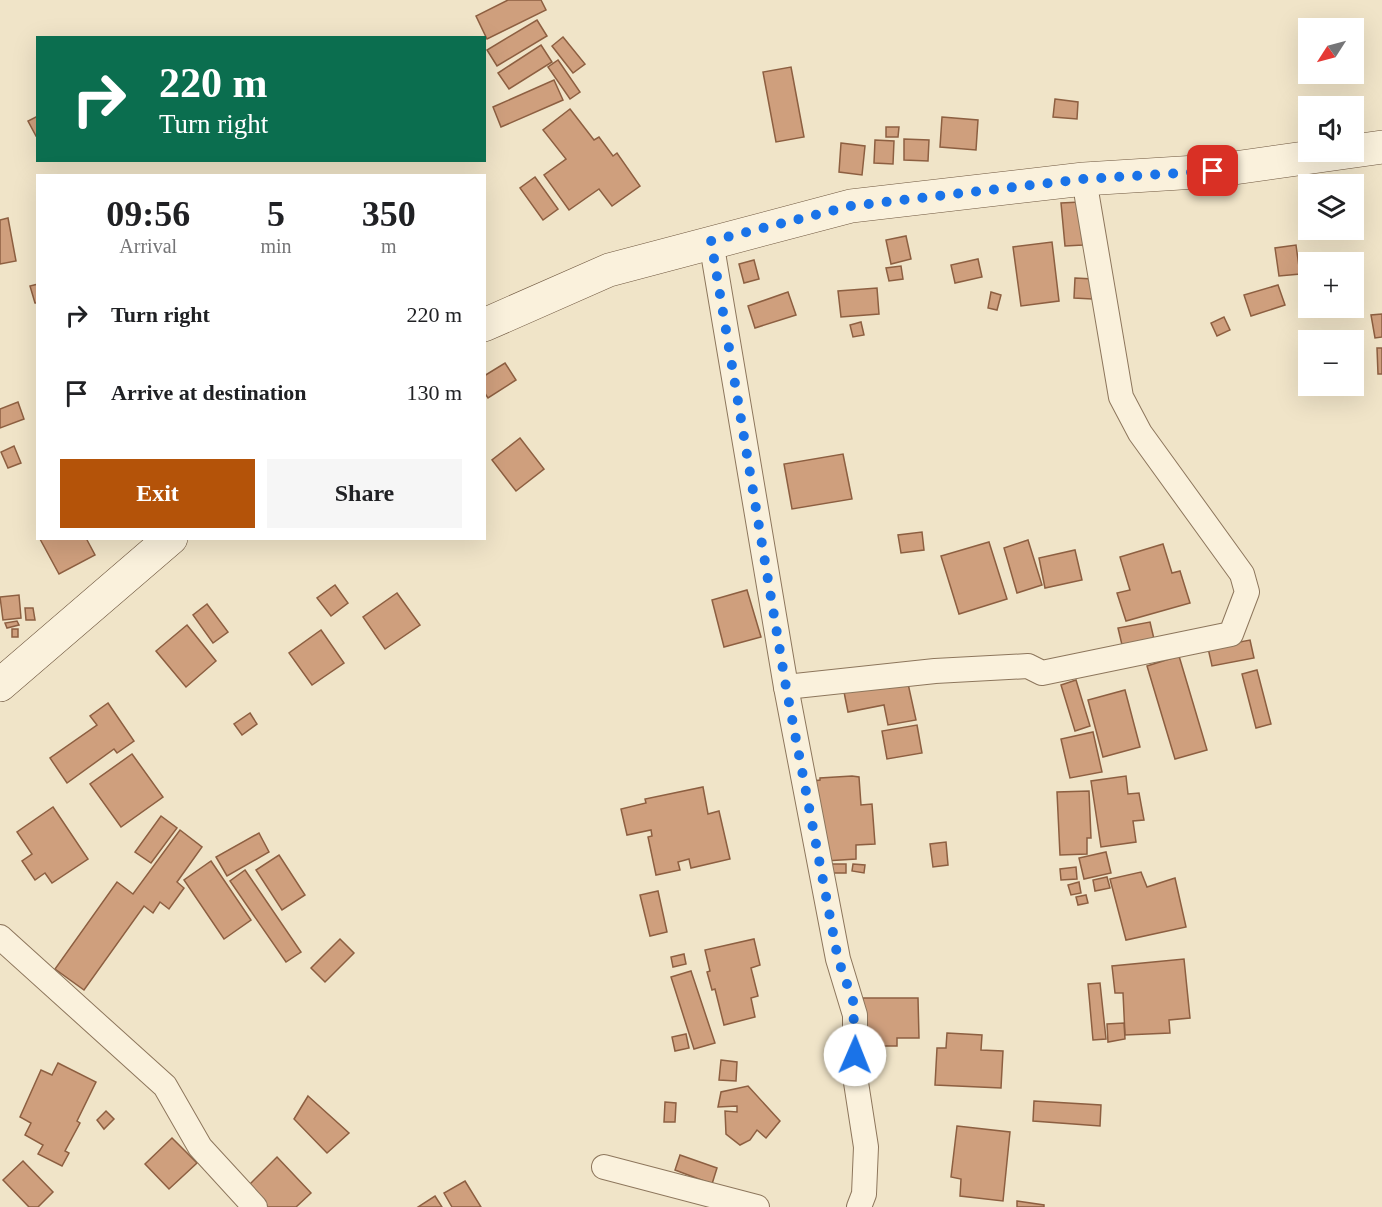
<!DOCTYPE html>
<meta charset="utf-8">
<style>
:root{--surface:#fff;--page:#f6f6f6;--text:#202124;--muted:#757577;--accent:#b45309}
body{margin:0;font-family:"Times New Roman",serif;background:var(--page);color:var(--text);height:100vh;display:flex;flex-direction:column;font-size:22px;white-space:nowrap}
*{box-sizing:border-box;margin:0}
p{font-size:20px;color:var(--muted)}
.icon{flex:none;width:33px;height:33px;fill:none;stroke:currentColor;stroke-width:2;stroke-linecap:round;stroke-linejoin:round}
.map{position:relative;flex:1;overflow:hidden}
.drawer{position:absolute;left:36px;top:174px;width:450px;height:366px;display:flex;flex-direction:column;background:var(--surface);border-radius:0px;box-shadow:0 6px 24px #0002}
.drawer>*{flex:none}
.banner{position:absolute;left:36px;top:36px;width:450px;height:126px;border-radius:0px;box-shadow:0 6px 24px #0002;background:#0b6e4f;color:#fff;overflow:hidden}
.needle{width:39px;rotate:234deg}
.fabs{position:absolute;left:1298px;top:18px;display:grid;gap:12px}
.fabs a{display:grid;place-items:center;width:66px;height:66px;border-radius:0px;background:var(--surface);box-shadow:0 6px 24px #0002;font-size:30px}
.pin{position:absolute;display:grid;place-items:center;width:51px;height:51px;color:#fff;margin:-26px;border-radius:12px;box-shadow:0 3px 9px #0006}
.me{position:absolute;width:66px;margin:-33px;rotate:1deg;stroke-linejoin:round;filter:drop-shadow(0 0 4px #0008)}
.turn{display:flex;align-items:center;gap:21px;height:126px;padding:0 24px;font-size:27px}
.turn .icon{width:78px;height:78px;stroke-width:2.5}
.turn b{display:block;font-size:42px;line-height:51px}
.eta{display:flex;justify-content:space-evenly;align-items:center;height:102px;text-align:center}
.eta b{font-size:36px;font-weight:700;line-height:42px}
.button{display:flex;gap:12px;margin-top:auto;padding:12px 24px}
.button a{flex:1;height:69px;border-radius:0px;background:var(--accent);color:#fff;font-size:24px;font-weight:700;line-height:69px;text-align:center}
.button a+a{background:var(--page);color:var(--text)}
ul{padding:0;list-style:none}
li{display:flex;align-items:center;gap:18px;height:78px;padding:0 24px}
li div{flex:1}
li b{display:block;font-size:22px}
li em{font-style:normal}
.map>svg:first-child{display:block}
.building{fill:#cf9f7d;stroke:#8d5f41;stroke-width:1.5}
.lines{fill:none;stroke-linecap:round;stroke-linejoin:round}
.street-casing{stroke:#8d765c;stroke-width:26}
.secondary-casing{stroke:#6f573f;stroke-width:34}
.street{stroke:#faf1dc;stroke-width:24}
.secondary{stroke:#faf1dc;stroke-width:33}
.route{stroke:#1a73e8;stroke-width:10;stroke-dasharray:0 18}
</style>
<div class="map">
<svg width="1382" height="1207" viewBox="0 0 1382 1207">
<rect width="100%" height="100%" fill="#f0e4c8"/>
<g class="building">
<polygon points="508,0 541,0 546,10 487,39 476,16"/>
<polygon points="537,20 547,36 497,66 487,50"/>
<polygon points="563,37 585,64 573,73 552,46"/>
<polygon points="541,45 552,62 509,89 498,73"/>
<polygon points="558,60 580,92 570,99 548,67"/>
<polygon points="791,67 804,137 776,142 763,72"/>
<polygon points="554,80 563,100 501,127 493,107"/>
<polygon points="1055,99 1078,102 1077,119 1053,117"/>
<polygon points="570,109 594,140 599,137 613,156 617,153 640,186 612,206 599,189 569,210 544,175 566,159 543,130"/>
<polygon points="38,116 38,135 36,136 28,121"/>
<polygon points="942,117 978,120 976,150 940,147"/>
<polygon points="886,127 899,127 898,137 886,137"/>
<polygon points="904,139 929,140 928,161 904,160"/>
<polygon points="875,140 894,141 893,164 874,163"/>
<polygon points="841,143 865,146 862,175 839,172"/>
<polygon points="535,177 558,209 543,220 520,188"/>
<polygon points="1080,202 1083,245 1065,246 1061,203"/>
<polygon points="8,218 16,261 0,264 0,220"/>
<polygon points="906,236 911,259 891,264 886,240"/>
<polygon points="1052,242 1059,301 1021,306 1013,247"/>
<polygon points="1296,245 1300,274 1279,276 1275,248"/>
<polygon points="978,259 982,277 955,283 951,265"/>
<polygon points="754,260 759,279 744,283 739,264"/>
<polygon points="901,266 903,279 889,281 886,268"/>
<polygon points="1075,278 1093,279 1092,299 1074,298"/>
<polygon points="38,284 38,303 35,303 30,286"/>
<polygon points="1278,285 1285,305 1251,316 1244,295"/>
<polygon points="877,288 879,314 841,317 838,291"/>
<polygon points="788,292 796,315 755,328 748,306"/>
<polygon points="991,292 1001,295 997,310 988,308"/>
<polygon points="1382,314 1382,337 1375,338 1371,315"/>
<polygon points="1224,317 1230,330 1217,336 1211,323"/>
<polygon points="861,322 864,335 853,337 850,325"/>
<polygon points="1377,348 1382,348 1382,374 1378,374"/>
<polygon points="505,363 516,380 488,398 484,392 484,376"/>
<polygon points="18,402 24,419 0,428 0,409"/>
<polygon points="520,438 544,469 516,491 492,460"/>
<polygon points="14,446 21,463 8,468 1,452"/>
<polygon points="843,454 852,499 792,509 784,464"/>
<polygon points="922,532 924,550 901,553 898,535"/>
<polygon points="86,538 95,555 59,574 40,539"/>
<polygon points="1028,540 1042,585 1017,593 1004,548"/>
<polygon points="989,542 1007,599 959,614 941,556"/>
<polygon points="1163,544 1172,573 1180,571 1190,603 1126,621 1117,593 1130,590 1120,557"/>
<polygon points="1075,550 1082,580 1045,588 1039,558"/>
<polygon points="335,585 348,603 331,616 317,598"/>
<polygon points="747,590 761,637 724,647 712,600"/>
<polygon points="397,593 420,625 385,649 363,617"/>
<polygon points="19,595 21,618 3,620 0,597"/>
<polygon points="207,604 228,632 213,643 193,615"/>
<polygon points="25,608 33,608 35,620 26,620"/>
<polygon points="17,621 19,625 7,628 5,623"/>
<polygon points="1150,622 1154,639 1122,645 1118,628"/>
<polygon points="187,625 216,661 186,687 156,651"/>
<rect x="12" y="629" width="6" height="8"/>
<polygon points="321,630 344,663 312,685 289,653"/>
<polygon points="1250,640 1254,658 1212,666 1208,648"/>
<polygon points="1179,656 1207,750 1175,759 1147,666"/>
<polygon points="1257,670 1271,724 1256,728 1242,674"/>
<polygon points="907,679 916,720 888,725 884,705 848,712 844,692"/>
<polygon points="1076,680 1090,726 1075,731 1061,685"/>
<polygon points="1125,690 1140,747 1103,757 1088,700"/>
<polygon points="108,703 134,741 117,753 114,749 67,783 50,758 97,725 90,716"/>
<polygon points="250,713 257,724 242,735 234,724"/>
<polygon points="917,725 922,753 887,759 882,731"/>
<polygon points="1093,732 1102,772 1070,778 1061,739"/>
<polygon points="132,754 163,797 121,827 90,784"/>
<polygon points="852,776 859,777 861,805 872,804 875,844 856,845 856,859 825,861 813,781 820,780 820,778"/>
<polygon points="1126,776 1128,794 1139,793 1144,820 1133,821 1136,842 1101,847 1091,781"/>
<polygon points="703,787 708,814 719,811 730,859 691,868 689,859 678,862 680,870 656,875 648,837 652,836 651,830 627,835 621,809 646,803 645,799"/>
<polygon points="1089,791 1091,838 1087,838 1087,854 1060,855 1057,792"/>
<polygon points="53,807 88,859 52,883 45,873 35,880 22,861 32,854 17,832"/>
<polygon points="161,816 177,828 151,863 135,852"/>
<polygon points="180,830 202,847 177,882 184,888 169,909 160,902 153,913 144,906 84,990 55,969 117,882 133,894"/>
<polygon points="259,833 269,852 227,876 216,857"/>
<polygon points="946,842 948,865 933,867 930,844"/>
<polygon points="1106,852 1111,873 1084,879 1079,858"/>
<polygon points="279,855 305,895 282,910 256,870"/>
<polygon points="211,861 251,920 224,939 184,880"/>
<rect x="830" y="864" width="16" height="9"/>
<polygon points="853,864 865,865 864,873 852,871"/>
<polygon points="1076,867 1077,879 1061,880 1060,869"/>
<polygon points="245,870 301,952 286,962 230,881"/>
<polygon points="1141,872 1147,887 1175,878 1186,927 1126,940 1110,879"/>
<polygon points="1107,877 1110,888 1095,891 1093,880"/>
<polygon points="1079,882 1081,893 1071,895 1068,885"/>
<polygon points="658,891 667,932 650,936 640,895"/>
<polygon points="1086,895 1088,903 1078,905 1076,897"/>
<polygon points="340,939 354,953 325,982 311,968"/>
<polygon points="754,939 760,965 751,968 758,996 751,998 755,1017 724,1025 715,989 712,990 707,972 710,971 705,950"/>
<polygon points="684,954 686,964 673,967 671,957"/>
<polygon points="1184,959 1190,1018 1169,1020 1170,1033 1125,1035 1123,993 1115,993 1112,966"/>
<polygon points="691,971 715,1043 694,1049 671,977"/>
<polygon points="1100,983 1106,1039 1093,1040 1088,984"/>
<polygon points="863,998 918,998 919,1038 897,1038 897,1046 864,1046"/>
<polygon points="1124,1023 1125,1039 1108,1042 1107,1024"/>
<polygon points="947,1033 982,1035 981,1050 1003,1051 1001,1088 935,1085 937,1048 946,1048"/>
<polygon points="686,1034 689,1048 675,1051 672,1037"/>
<polygon points="721,1060 737,1062 736,1081 719,1080"/>
<polygon points="58,1063 96,1082 77,1121 80,1123 65,1151 69,1153 62,1166 38,1154 43,1145 25,1135 31,1123 20,1117 41,1070 52,1075"/>
<polygon points="748,1086 780,1121 766,1138 757,1130 750,1140 740,1145 726,1134 725,1111 737,1112 737,1106 718,1107 721,1092"/>
<polygon points="308,1096 349,1133 327,1153 294,1119"/>
<polygon points="1034,1101 1101,1105 1100,1126 1033,1121"/>
<polygon points="665,1102 676,1103 675,1122 664,1122"/>
<polygon points="106,1111 114,1119 104,1129 97,1120"/>
<polygon points="957,1126 1010,1132 1003,1201 960,1196 961,1179 951,1177"/>
<polygon points="172,1138 197,1163 169,1189 145,1164"/>
<polygon points="680,1155 717,1168 712,1184 675,1170"/>
<polygon points="277,1157 311,1193 296,1207 264,1207 246,1188"/>
<polygon points="23,1161 53,1192 38,1207 29,1207 3,1180"/>
<polygon points="465,1181 481,1207 452,1207 444,1193"/>
<polygon points="435,1196 442,1207 418,1207"/>
<polygon points="1017,1201 1044,1205 1044,1207 1017,1207"/>
</g>
<g class="lines">
<defs>
<g id="street">
<polyline points="711,241 786,687 838,959 855,1015 855,1076 866,1147 864,1194 859,1207"/>
<polyline points="786,687 935,671 1028,666 1042,673 1231,634 1247,592 1242,574 1140,433 1121,397 1084,179"/>
<polyline points="0,937 165,1086 200,1147 255,1207"/>
<polyline points="604,1167 757,1207"/>
</g>
<g id="secondary">
<polyline points="484,325 609,270 851,206 1084,179 1213,171 1382,147"/>
<polyline points="0,685 171,538"/>
</g>
</defs>
<use href="#street" class="street-casing"/>
<use href="#secondary" class="secondary-casing"/>
<use href="#street" class="street"/>
<use href="#secondary" class="secondary"/>
</g>
<g class="lines">
<polyline class="route" points="855,1055 853,1001 838,959 786,687 711,241 851,206 1084,179 1213,171"/>
</g>
</svg>
<div class="fabs">
<a><svg class="needle" viewBox="-14 -14 28 28"><path d="M0-13l5 13h-10z" fill="#e53935"/><path d="M0 13l5-13h-10z" fill="#757577"/></svg></a>
<a><svg class="icon" aria-label="sound" viewBox="0 0 24 24"><path d="M4 9h4l5-4v14l-5-4H4zM17 9q2 3 0 6"/></svg></a>
<a><svg class="icon" aria-label="layers" viewBox="0 0 24 24"><path d="M12 4l9 5-9 5-9-5zM3 14l9 5 9-5"/></svg></a>
<a>+</a>
<a>−</a>
</div>
<div class="pin" style="left:1213px;top:171px;background:#d93025"><svg class="icon" aria-label="arrive" viewBox="0 0 24 24"><path d="M6 21V4h12l-3 4 3 4H6"/></svg></div>
<svg class="me" style="left:855px;top:1055px" viewBox="-20 -20 40 40"><circle r="19" fill="#fff"/><path d="M0-13L10 11 0 6-10 11z" fill="#1a73e8"/></svg>
<div class="banner">
<div class="turn"><svg class="icon" aria-label="right" viewBox="0 0 24 24"><path d="M7 20v-9h11M14 6l5 5-5 5"/></svg><div><b>220 m</b>Turn right</div></div>
</div>
<section class="drawer">
<div class="eta">
<div><b>09:56</b><p>Arrival</p></div>
<div><b>5</b><p>min</p></div>
<div><b>350</b><p>m</p></div>
</div>
<ul>
<li><svg class="icon" aria-label="right" viewBox="0 0 24 24"><path d="M7 20v-9h11M14 6l5 5-5 5"/></svg><div><b>Turn right</b></div><em>220 m</em></li>
<li><svg class="icon" aria-label="arrive" viewBox="0 0 24 24"><path d="M6 21V4h12l-3 4 3 4H6"/></svg><div><b>Arrive at destination</b></div><em>130 m</em></li>
</ul>
<div class="button"><a>Exit</a><a>Share</a></div>
</section>
</div>
